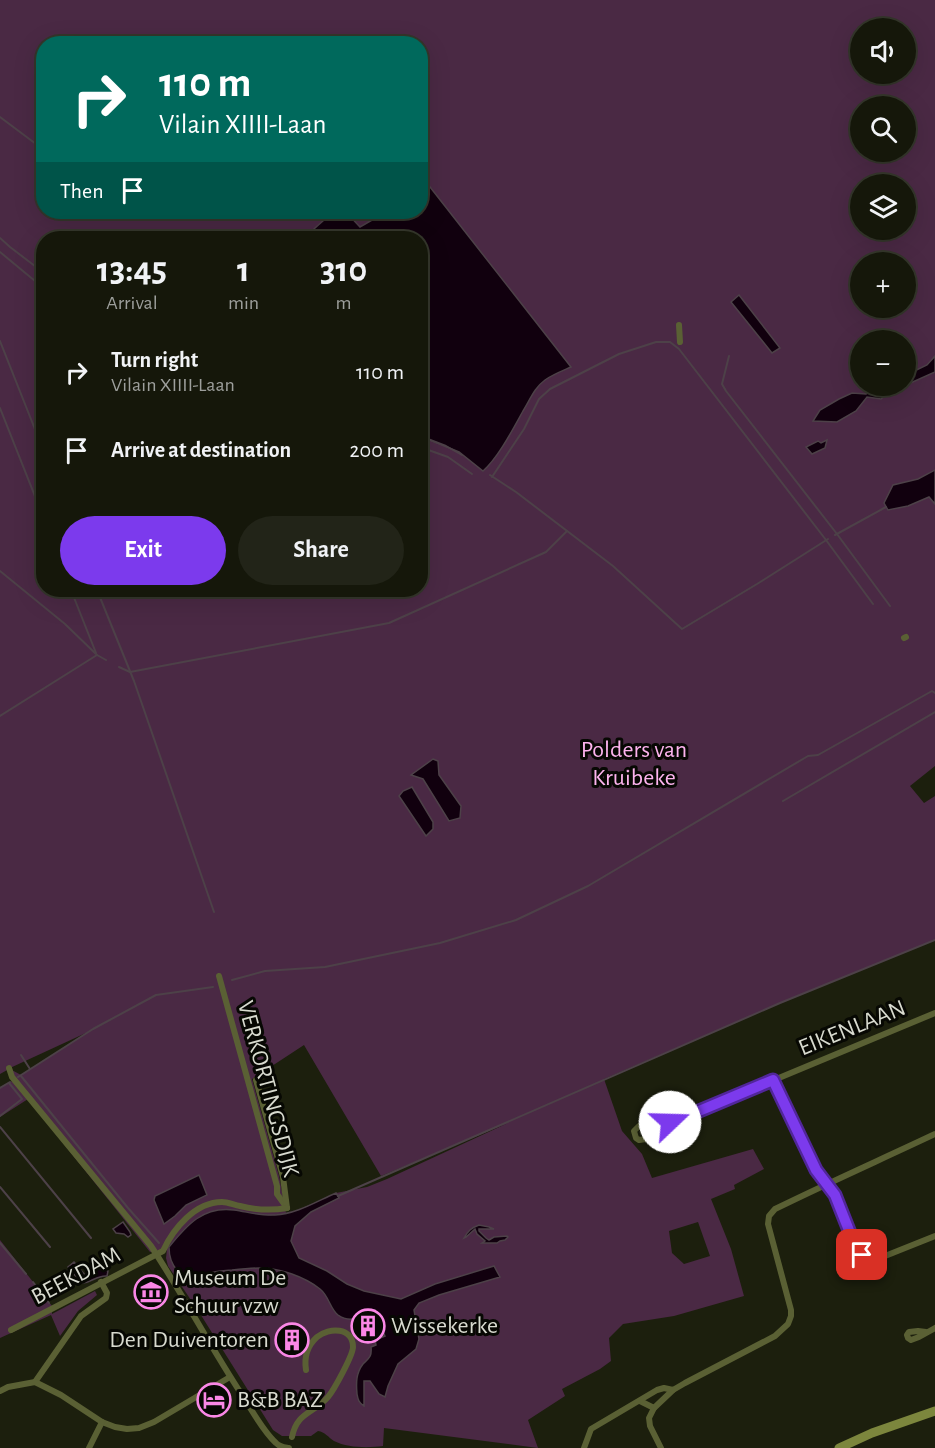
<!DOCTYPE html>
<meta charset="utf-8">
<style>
:root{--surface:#15170a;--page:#222418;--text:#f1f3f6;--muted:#9d9f9c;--line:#34362b;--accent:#7c3aed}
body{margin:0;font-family:"Alegreya Sans",sans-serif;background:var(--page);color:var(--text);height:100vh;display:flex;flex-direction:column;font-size:22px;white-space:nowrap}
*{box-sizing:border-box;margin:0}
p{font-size:20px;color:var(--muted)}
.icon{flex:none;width:33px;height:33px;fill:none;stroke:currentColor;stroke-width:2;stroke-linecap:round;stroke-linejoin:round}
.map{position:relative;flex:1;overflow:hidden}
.details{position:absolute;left:36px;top:231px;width:392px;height:366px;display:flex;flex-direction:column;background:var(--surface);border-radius:24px;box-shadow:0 6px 24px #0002,0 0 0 2px var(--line)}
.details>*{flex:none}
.banner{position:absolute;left:36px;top:36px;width:392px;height:183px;border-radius:24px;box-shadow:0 6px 24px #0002,0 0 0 2px var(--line);background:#00695c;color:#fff;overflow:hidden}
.buttons{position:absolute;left:850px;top:18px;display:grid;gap:12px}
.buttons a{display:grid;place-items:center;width:66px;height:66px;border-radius:50%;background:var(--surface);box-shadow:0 6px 24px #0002,0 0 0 2px var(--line);font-size:30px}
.pin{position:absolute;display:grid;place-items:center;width:51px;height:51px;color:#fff;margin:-26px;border-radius:12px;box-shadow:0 3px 9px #0006}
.me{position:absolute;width:66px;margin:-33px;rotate:69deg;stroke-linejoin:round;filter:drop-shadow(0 0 4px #0008)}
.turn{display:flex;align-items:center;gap:21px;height:126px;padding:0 24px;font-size:27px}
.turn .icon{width:78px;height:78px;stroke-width:2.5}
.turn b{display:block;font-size:42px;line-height:51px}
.then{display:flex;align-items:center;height:57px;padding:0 24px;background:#0003;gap:12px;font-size:22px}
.eta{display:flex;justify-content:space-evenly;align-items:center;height:102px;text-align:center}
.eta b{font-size:36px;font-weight:700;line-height:42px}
.button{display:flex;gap:12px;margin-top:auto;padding:12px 24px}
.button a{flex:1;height:69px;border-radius:36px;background:var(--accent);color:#fff;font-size:24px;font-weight:700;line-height:69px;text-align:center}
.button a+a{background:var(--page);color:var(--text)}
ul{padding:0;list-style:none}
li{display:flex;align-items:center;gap:18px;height:78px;padding:0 24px}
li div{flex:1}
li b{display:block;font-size:22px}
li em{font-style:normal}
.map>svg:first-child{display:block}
.green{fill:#4a2944;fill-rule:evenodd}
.water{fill:#11000e;stroke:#4d4148;stroke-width:1.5}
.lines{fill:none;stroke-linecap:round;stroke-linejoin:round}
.stream{stroke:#4d4148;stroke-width:2}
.street{stroke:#5a6034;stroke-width:6}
.secondary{stroke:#7c863d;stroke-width:9}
.route-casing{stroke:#51269a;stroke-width:15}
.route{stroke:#7c3aed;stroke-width:10}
.labels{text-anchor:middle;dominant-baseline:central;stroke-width:6;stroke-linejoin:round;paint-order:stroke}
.park-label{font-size:24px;fill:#fdb3ee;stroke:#070803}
.street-label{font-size:24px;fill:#d8dacf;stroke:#070803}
.poi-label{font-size:24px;fill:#d8dacf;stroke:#070803;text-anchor:start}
</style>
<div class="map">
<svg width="935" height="1448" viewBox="0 0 935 1448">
<rect width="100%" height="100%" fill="#1c1f0d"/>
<g class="green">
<path d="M0,0h935v766l-25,20 14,17 11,-7v144l-155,63 -176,76 18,52 20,23 10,24 101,-29 11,20 -30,16 1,4 -24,10 20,50 13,47 -70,20 -51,8 -14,14 2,23 -11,8 -38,20 3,7 -37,24 10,28 -154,-20 -1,18c-15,2 -35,2 -49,-5 -6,-4 -9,-9 -16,-10l-7,5h-29l-9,-6 -74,-118 -31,-46 -2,-8 1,-9 -17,3 -122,-153 -28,18v-29l14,-8 -5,-11 -9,5zM861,28h45v46h-45zM44,44h376v168h-376zM861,106h45v46h-45zM861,184h45v46h-45zM44,238h376v352h-376zM861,262h45v46h-45zM861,340h45v46h-45zM88,1032l-67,43 -11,-6v-1zM304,1045l77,131 127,-53 -121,56 -20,8 -31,6 -40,18 -10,2 -7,-37 -27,-97zM199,1175l7,20 -20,10 -11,11 -21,-16 1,-4zM698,1222l12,34 -26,8 -12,-11 -3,-22z"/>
<polygon points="0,1240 52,1306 52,1314 95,1291 97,1295 78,1311 60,1336 51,1315 0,1338"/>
</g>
<g class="water">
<path d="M430,187l141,180c-9,4 -19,8 -26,13 -11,8 -15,20 -22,31 -10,18 -25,47 -40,60l-24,-19 -39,-16v-198h-114l-1,-1 28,-25h13l14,15 26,-15h34v-19z"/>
<polygon points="739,295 780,348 772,353 731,302"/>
<polygon points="935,356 935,372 906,385 906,375 927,365"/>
<polygon points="876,386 903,386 896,387 881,399 867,397 856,411 837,422 813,421 820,410 839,399 852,393 866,394"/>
<polygon points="827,440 825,448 812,454 806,447 818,441 821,443"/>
<polygon points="935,470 935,504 929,497 908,506 888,510 884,503 893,485 918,479"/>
<polygon points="433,759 438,761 439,775 461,806 460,818 449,821 423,779 411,775"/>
<polygon points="412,787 433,822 433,829 426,836 399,796 403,791"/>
<polygon points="199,1175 207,1195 186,1205 175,1216 164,1224 154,1200 155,1196"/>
<path d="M336,1193l3,5 -28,14 -16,14 -4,15 8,17 28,13 20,13 17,7 37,8 34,-15 59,-18 6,11 -61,18 -20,8 -5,7 5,29 -3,10 -18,15 -10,22 -3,11 -6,-3 -9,-13h-6v25c-5,-3 -6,-6 -7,-12 -1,-11 -1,-21 6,-30 6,-6 9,-7 8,-17l5,-2 -1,-5 10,-4 -5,-11h2l1,-2 -3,-2 -5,-11 -11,5 -1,-1 -3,1v2c-7,3 -15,3 -22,-2 -8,-6 -9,-19 -18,-26 -15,-12 -40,-21 -60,-21 -9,0 -19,1 -28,2 -12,1 -25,1 -33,11 -19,-3 -30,-15 -30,-34 18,-22 34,-41 65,-37 14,2 27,6 41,5 22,-1 42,-14 61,-22z"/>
<polygon points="123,1222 130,1232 131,1235 128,1237 124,1234 116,1233 113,1229"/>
<path d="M479,1225l10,2 5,2h-15v2l7,7 3,2 5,-3 13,-1 1,1 -3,3 -5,1 -3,2h-15l3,-2 -8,-7 -2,-5 -9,8 -2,1c4,-7 7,-10 15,-13z"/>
<path d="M74,1262l11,13 16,-7 7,3 -1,5c-10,-1 -16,7 -25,7l-11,-12 -3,2 -1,-2 2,-2 -1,-2z"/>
</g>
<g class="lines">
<g class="stream">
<polyline points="0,117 44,150"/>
<polyline points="0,238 10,247 44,273"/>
<polyline points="0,252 35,281 44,286"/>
<polyline points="0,341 44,452"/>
<polyline points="729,356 722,384 726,391 837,534 890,606"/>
<polyline points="0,408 44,519"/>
<polyline points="420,436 446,446 462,455"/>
<polyline points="420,447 448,457 472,474"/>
<polyline points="490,475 516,492 613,566 682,629 757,584 828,539"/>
<polyline points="492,477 524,429 539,399 550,389 619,354 656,342 670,342 679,349 826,540 873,604"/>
<polyline points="835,535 886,507"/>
<polyline points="0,571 65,624 97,655"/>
<polyline points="71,590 96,653"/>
<polyline points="97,590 134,681 214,912"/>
<polyline points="119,667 130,672 389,623 546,552 567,531"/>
<polyline points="0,716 97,655 106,660"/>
<polyline points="783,801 935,712"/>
<polyline points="232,980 265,971 325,967 440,943 516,920 588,886 808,756 818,755 932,691 935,693"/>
<polyline points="21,1055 30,1069"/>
<polyline points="21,1076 128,1208 159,1243"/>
<polyline points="18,1077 93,1029 156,995 213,987"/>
<polyline points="0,1088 10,1082"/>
<polyline points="0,1116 22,1099 9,1083"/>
<polyline points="0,1127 91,1238"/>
<polyline points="0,1187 50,1247"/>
<polyline points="338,1196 780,1003 935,940"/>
<polyline points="0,1243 26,1274"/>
<polyline points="33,1282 49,1303"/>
</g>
<g class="street">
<polyline points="679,325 680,342"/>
<polyline points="904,638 906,637"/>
<polyline points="219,976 277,1186 277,1194 287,1208"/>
<path d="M9,1068l3,9 139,169c32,49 59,100 91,149 10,15 20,35 34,48 4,4 7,4 13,5"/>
<polyline points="256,1080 283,1177 287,1208"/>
<polyline points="773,1080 815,1170 835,1195 854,1243 862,1255 873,1259 885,1256 935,1236"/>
<polyline points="648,1130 648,1137 646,1139 639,1140 636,1138 634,1131 639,1126 646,1127 648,1130 680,1119 935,1013"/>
<path d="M11,1330l152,-79c10,-22 32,-49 59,-49 6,0 12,3 18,4 16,4 30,5 47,2"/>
<polyline points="926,1332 918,1331 909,1332 907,1335 908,1338 911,1340 919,1337 935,1328"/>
<polyline points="35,1382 81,1316 106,1298 107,1293 101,1282"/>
<polyline points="0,1391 8,1387 35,1382 61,1395 102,1422 115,1427 127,1429 139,1428 154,1422 230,1377"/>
<polyline points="640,1401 654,1408 673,1390"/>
<polyline points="654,1408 649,1418 650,1426 661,1448"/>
<path d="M292,1437c5,-25 21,-23 36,-40 6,-7 25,-42 25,-50 0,-20 -24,-20 -36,-10 -10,9 -13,20 -11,33"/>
<polyline points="89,1448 102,1422"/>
<path d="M584,1448l7,-19 66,-39 7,-2 9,2 12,-7 90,-47 13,-12 3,-8v-6l-23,-86 1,-8 6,-7c53,-26 107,-50 160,-75"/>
</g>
<polyline class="secondary" points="839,1448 872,1433 935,1411"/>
</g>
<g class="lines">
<defs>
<polyline id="route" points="670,1122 680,1119 773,1080 816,1170 835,1195 854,1243 862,1255"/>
</defs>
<use href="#route" class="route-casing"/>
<use href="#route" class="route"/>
</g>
<defs>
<symbol id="museum-ring" viewBox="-11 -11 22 22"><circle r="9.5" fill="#070803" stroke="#fa87e6" stroke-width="1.5"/><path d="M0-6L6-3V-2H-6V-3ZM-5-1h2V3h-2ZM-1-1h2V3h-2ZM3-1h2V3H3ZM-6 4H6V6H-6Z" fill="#fa87e6"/></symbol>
<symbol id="building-ring" viewBox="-11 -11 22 22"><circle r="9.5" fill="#070803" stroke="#fa87e6" stroke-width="1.5"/><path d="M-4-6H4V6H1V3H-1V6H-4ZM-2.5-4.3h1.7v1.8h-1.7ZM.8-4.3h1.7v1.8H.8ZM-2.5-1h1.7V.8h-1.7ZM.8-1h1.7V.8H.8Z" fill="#fa87e6"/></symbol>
<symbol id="hotel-ring" viewBox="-11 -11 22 22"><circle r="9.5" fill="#070803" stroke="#fa87e6" stroke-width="1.5"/><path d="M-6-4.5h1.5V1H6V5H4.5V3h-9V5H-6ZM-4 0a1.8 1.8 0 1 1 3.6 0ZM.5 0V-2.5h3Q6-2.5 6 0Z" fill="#fa87e6"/></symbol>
</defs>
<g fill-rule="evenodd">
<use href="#museum-ring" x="132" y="1273" width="38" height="38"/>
<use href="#building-ring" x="349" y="1307" width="38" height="38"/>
<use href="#building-ring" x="273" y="1321" width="38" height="38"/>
<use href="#hotel-ring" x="195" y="1381" width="38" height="38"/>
</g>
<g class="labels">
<g class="park-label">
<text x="634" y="750">Polders van<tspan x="634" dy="28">Kruibeke</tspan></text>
</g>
<g class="street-label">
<text transform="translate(852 1028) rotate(-22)">EIKENLAAN</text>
<text transform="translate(268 1089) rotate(75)">VERKORTINGSDIJK</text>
<text transform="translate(76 1276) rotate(-28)">BEEKDAM</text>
</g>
<g class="poi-label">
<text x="174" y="1278">Museum De<tspan x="174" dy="28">Schuur vzw</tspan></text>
<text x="391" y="1326">Wissekerke</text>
<text x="269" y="1340" text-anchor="end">Den Duiventoren</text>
<text x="237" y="1400">B&amp;B BAZ</text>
</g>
</g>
</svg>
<div class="buttons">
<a><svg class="icon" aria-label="sound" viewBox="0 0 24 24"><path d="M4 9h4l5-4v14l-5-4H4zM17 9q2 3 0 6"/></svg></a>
<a><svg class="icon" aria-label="search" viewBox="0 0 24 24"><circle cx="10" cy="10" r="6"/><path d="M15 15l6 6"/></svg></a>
<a><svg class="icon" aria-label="layers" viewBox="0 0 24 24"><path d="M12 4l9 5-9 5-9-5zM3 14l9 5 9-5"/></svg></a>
<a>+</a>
<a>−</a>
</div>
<div class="pin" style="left:862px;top:1255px;background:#d93025"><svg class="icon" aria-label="arrive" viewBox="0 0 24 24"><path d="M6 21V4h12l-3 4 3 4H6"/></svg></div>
<svg class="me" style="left:670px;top:1122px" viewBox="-20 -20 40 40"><circle r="19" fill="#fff"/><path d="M0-13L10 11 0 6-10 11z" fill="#7c3aed"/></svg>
<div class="banner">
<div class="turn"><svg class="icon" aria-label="right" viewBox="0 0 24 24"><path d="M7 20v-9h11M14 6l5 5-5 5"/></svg><div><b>110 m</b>Vilain XIIII-Laan</div></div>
<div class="then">Then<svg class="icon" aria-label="arrive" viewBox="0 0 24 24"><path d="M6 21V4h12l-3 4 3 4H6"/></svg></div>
</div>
<section class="details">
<div class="eta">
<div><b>13:45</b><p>Arrival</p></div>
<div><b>1</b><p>min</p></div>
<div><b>310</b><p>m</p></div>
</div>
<ul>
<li><svg class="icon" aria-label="right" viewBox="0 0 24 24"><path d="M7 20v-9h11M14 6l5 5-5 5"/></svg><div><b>Turn right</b><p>Vilain XIIII-Laan</p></div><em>110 m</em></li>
<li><svg class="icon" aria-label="arrive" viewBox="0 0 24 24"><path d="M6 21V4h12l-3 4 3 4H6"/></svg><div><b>Arrive at destination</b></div><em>200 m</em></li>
</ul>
<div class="button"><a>Exit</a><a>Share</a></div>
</section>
</div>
